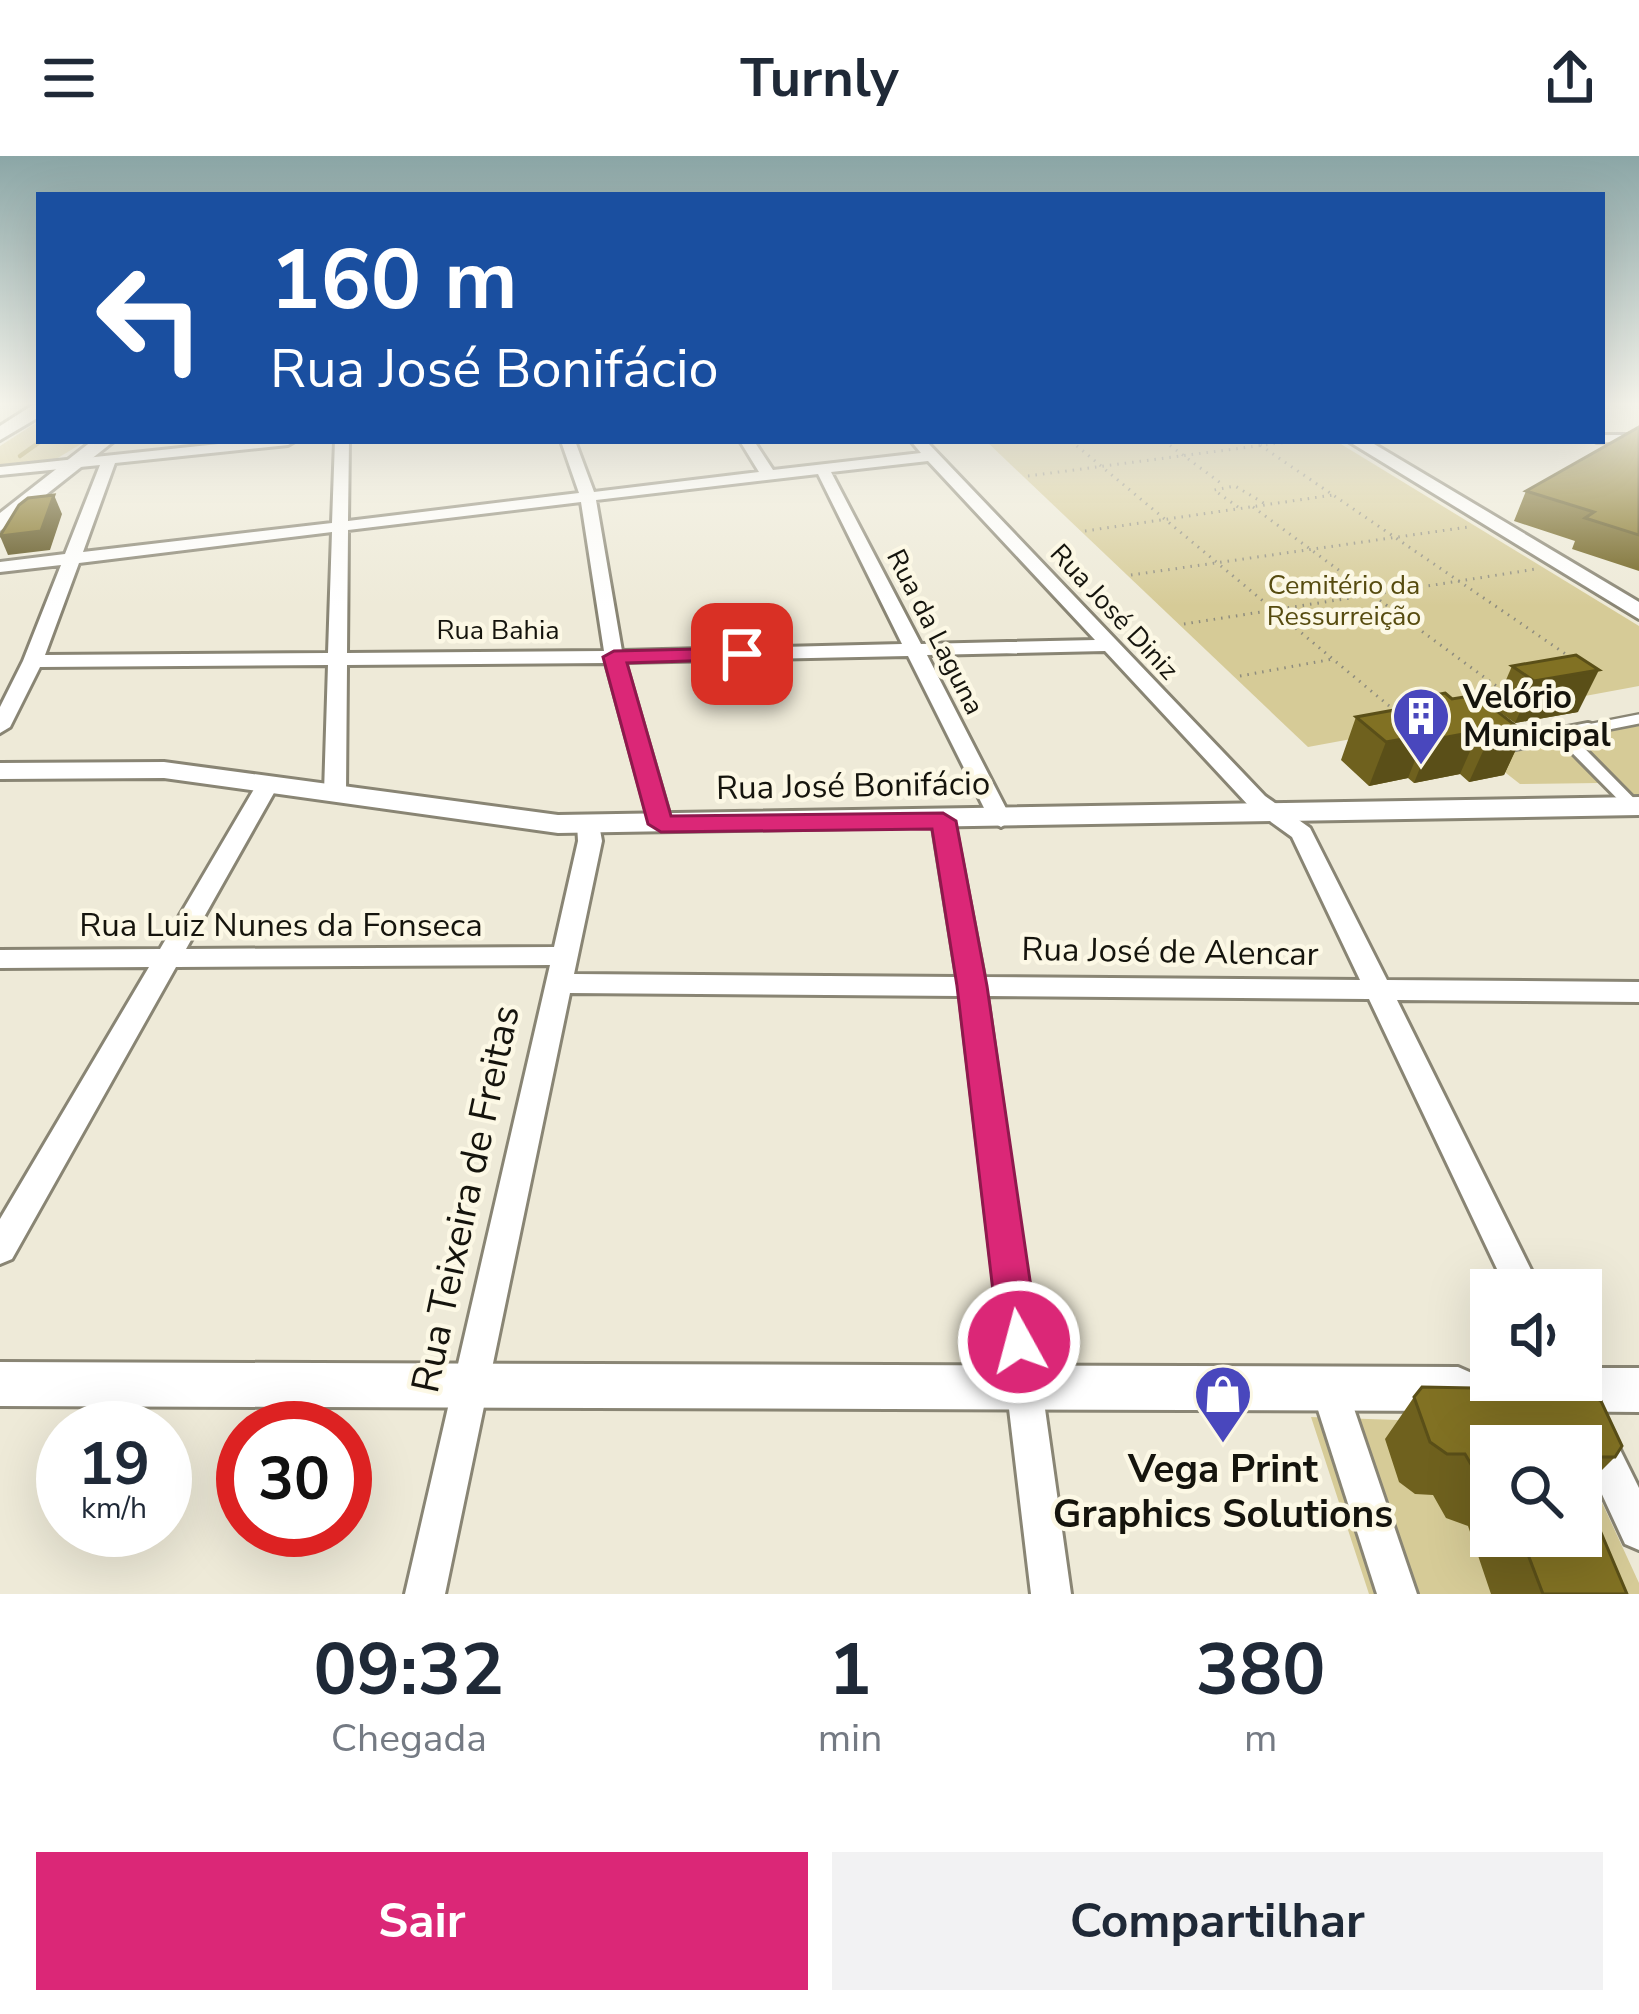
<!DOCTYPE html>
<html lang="pt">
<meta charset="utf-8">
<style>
:root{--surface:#fff;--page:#f2f2f3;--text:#1f2937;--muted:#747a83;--accent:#db2777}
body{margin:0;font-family:"Nunito Sans",sans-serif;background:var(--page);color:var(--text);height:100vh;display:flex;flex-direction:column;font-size:45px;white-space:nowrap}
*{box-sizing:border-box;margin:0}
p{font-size:39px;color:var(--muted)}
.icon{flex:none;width:66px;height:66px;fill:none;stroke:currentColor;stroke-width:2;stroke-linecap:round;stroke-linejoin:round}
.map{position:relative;height:1438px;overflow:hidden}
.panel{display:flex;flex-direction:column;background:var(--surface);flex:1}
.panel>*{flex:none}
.banner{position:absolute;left:36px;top:36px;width:1569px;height:252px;border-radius:0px;box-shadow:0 12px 48px #0002;background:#1a4fa0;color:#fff;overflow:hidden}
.fabs{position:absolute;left:1470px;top:1113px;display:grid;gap:24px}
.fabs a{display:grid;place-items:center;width:132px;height:132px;border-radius:0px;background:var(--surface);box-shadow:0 12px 48px #0002;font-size:60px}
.speed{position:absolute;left:36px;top:1245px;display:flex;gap:24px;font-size:60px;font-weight:700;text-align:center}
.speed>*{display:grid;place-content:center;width:156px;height:156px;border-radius:50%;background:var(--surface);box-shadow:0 12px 48px #0002;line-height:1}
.speed small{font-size:30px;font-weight:400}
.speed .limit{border:18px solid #d22;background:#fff;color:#111}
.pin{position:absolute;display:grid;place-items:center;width:102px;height:102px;color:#fff;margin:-51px;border-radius:24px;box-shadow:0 6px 18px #0006}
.me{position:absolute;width:132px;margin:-66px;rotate:353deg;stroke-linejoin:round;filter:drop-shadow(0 0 9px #0008)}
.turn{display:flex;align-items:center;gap:42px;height:252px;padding:0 36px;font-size:54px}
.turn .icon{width:156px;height:156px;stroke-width:2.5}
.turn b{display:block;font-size:84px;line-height:102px}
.eta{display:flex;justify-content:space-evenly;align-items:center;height:204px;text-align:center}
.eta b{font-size:72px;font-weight:700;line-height:84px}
.primary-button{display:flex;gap:24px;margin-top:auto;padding:24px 36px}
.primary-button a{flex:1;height:138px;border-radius:0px;background:var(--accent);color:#fff;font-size:48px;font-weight:700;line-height:138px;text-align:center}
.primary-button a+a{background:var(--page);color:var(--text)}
header{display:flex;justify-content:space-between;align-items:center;height:156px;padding:0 36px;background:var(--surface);font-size:54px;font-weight:700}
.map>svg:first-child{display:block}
.green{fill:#d6cb97}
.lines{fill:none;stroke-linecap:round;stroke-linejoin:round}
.stream{stroke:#a09044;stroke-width:4.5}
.service-far1-casing{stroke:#898574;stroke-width:14}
.service-casing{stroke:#898574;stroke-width:18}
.minor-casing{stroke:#898574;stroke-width:6}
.tertiary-casing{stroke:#898574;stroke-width:6}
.secondary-casing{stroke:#898574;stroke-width:6}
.path{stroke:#8e8c7e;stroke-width:3;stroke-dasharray:1.5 6;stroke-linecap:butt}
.service-far1{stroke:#fff;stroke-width:9}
.service{stroke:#fff;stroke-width:12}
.minor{fill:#fff;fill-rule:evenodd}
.tertiary{fill:#fff;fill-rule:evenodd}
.secondary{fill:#fff;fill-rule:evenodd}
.wall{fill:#6f611e;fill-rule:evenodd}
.shaded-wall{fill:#5a4f18}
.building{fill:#817123;stroke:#5a4f18;stroke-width:3}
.route{fill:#db2777;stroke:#8e194d;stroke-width:3}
.labels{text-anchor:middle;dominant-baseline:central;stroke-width:9;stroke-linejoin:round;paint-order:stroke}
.far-park-label{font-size:27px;fill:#564b0f;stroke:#fcf8e5}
.far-street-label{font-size:27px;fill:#15140d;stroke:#fcf8e5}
.poi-label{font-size:33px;font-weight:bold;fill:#15140d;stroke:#fcf8e5;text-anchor:start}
.street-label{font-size:33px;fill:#15140d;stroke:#fcf8e5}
.near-street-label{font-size:39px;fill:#15140d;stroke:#fcf8e5}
.near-poi-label{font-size:39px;font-weight:bold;fill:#15140d;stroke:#fcf8e5}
</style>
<header><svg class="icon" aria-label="menu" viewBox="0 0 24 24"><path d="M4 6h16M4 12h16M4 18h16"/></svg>Turnly<svg class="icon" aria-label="share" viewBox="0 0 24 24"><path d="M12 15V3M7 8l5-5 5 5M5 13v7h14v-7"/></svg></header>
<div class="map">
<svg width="1639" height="1438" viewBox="0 0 1639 1438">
<rect width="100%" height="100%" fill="#eeead8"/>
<g class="green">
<polygon points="39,265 39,285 86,285 56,303 0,309 0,290"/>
<polygon points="986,285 1336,285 1639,470 1639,530 1308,591"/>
<polygon points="1639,570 1639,638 1615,640 1599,627 1520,628 1479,596"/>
<polygon points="1311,1261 1566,1270 1491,1290 1491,1380 1581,1380 1581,1301 1639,1427 1639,1438 1369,1438"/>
</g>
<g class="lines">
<polyline class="stream" points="20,300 41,285"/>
<defs>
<polyline id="service-far1" points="1573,576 1639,563"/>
<g id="service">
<polyline points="1561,577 1633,650"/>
<polyline points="1505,589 1588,573"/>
</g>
<g id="minor">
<polygon points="1602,279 1639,279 1639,287 1597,286 1602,285"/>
<path d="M247,285h48l-7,4 -173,18 -32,89 249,-29 3,-82h14l-1,80 231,-28 -18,-52h14l19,51 165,-20 -19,-31h14l19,29 148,-17 -10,-12h15l339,355 45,32 77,152 252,2v20l-242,-2 144,290h-34l-138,-291 -382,-3 84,598h-40l-71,-598 -390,-3 -125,601h-40l145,-629 -374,2 -164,292 -12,5v-45l149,-252 -149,1v-18l160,-1 100,-170h16l3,5 -93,165 368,-2 24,-106 -1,-17 11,-7 11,7 3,17 -28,133 383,3 -25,-156 11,-7 11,7 30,156 376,3 -68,-143 -43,-31 -144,-155 -178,4 85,165 -11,7 -11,-7 -82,-164 -283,6 47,162 -11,7 -11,-7 -44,-161 -259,2 -1,128 -11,7 -11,-7 4,-128 -288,2 -30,60 -10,6v-26l23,-46 38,-96 -61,7v-10l65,-8 35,-89 -100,10v-8zM928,305l167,179 -174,4 -90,-172zM818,318l84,170 -280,7 -26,-151zM581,346l23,149 -257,2 1,-123zM332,376l-4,121 -283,2 34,-92z"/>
<polygon points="1329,1215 1342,1220 1347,1232 1417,1438 1377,1438 1311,1232 1316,1220"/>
<polygon points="1581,1215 1639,1332 1639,1394 1625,1388 1549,1224 1581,1224"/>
</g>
<g id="tertiary">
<polygon points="1348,285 1369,285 1639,446 1639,463"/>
<polygon points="164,606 558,659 1639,641 1639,659 558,677 164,622 0,623 0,607"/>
<polygon points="0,1206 1458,1211 1474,1218 1480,1233 1474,1248 1458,1255 0,1250"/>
<polygon points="1581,1212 1639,1212 1639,1256 1518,1255 1502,1248 1496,1233 1499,1224 1581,1224"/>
</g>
<g id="secondary">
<polygon points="33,249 39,249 39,261 0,284 0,270"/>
<polygon points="92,285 114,285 0,375 0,357"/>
</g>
</defs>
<use href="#service-far1" class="service-far1-casing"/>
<use href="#service" class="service-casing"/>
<use href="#minor" class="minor-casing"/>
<use href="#tertiary" class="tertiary-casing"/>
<use href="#secondary" class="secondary-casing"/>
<g class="path">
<polyline points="1071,285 1394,554"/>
<polyline points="1164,285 1222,328"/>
<polyline points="1254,285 1570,501"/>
<polyline points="1028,320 1295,285"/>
<polyline points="1238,351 1214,334 1235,330 1267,349"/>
<polyline points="1253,351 1503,535"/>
<polyline points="1085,375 1333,339"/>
<polyline points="1131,419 1468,371"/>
<polyline points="1184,468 1536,413"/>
<polyline points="1240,520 1333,503"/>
</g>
<use href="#service-far1" class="service-far1"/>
<use href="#service" class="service"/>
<use href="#minor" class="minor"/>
<use href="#tertiary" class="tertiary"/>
<use href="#secondary" class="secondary"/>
</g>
<g class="wall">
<polygon points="1639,271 1639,415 1572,393 1575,385 1514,365 1526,335"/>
<polygon points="1512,510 1578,556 1515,567 1494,552"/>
<polygon points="1452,543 1524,576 1504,619 1469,626 1460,618 1414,627 1408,622 1369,630 1341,604 1356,561 1406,552 1409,544"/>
<path d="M1414,1241l201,60 -18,18 -9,27 39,92h-136l-23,-68 -22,-8 -13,-23 -18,-1 -16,-12 -14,-43zM1491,1290l90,90h-90z"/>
</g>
<g class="shaded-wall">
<polygon points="54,339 62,358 50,394 8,399 0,380"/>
<polygon points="1599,514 1578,556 1515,567 1534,525"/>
<polygon points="1479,575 1460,618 1414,627 1431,584"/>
<polygon points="1524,576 1504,619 1469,626 1489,582"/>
<polygon points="1425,579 1408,622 1369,630 1386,586"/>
</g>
<g class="building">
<polygon points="1639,271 1639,379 1585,362 1594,356 1526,335"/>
<polygon points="54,339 41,375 0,380 19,349 28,342"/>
<polygon points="1576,499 1599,514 1534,525 1512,510"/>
<polygon points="1445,537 1452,543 1476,539 1524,576 1489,582 1479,575 1431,584 1425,579 1386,586 1356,561 1416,550 1409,544"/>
<polygon points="1422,1231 1583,1234 1601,1245 1622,1290 1615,1301 1593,1301 1599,1325 1588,1346 1627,1438 1543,1438 1521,1380 1581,1380 1581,1290 1491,1290 1491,1326 1479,1322 1465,1298 1447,1298 1430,1286 1414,1241"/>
</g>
<linearGradient id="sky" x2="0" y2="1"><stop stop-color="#8ba6a6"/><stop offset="0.55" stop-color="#f7f6ed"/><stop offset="1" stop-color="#f7f6ed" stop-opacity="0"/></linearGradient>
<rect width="1639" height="450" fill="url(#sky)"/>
<polygon class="route" points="742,492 750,493 750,503 627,507 671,660 943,657 956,665 987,830 1039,1186 1033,1199 1019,1205 1005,1199 999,1186 957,830 932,673 661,676 648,668 603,501 614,495"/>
<defs>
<symbol id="building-pin" viewBox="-11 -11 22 30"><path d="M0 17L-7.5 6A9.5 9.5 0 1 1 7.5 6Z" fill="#4947bd" stroke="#fcf8e5"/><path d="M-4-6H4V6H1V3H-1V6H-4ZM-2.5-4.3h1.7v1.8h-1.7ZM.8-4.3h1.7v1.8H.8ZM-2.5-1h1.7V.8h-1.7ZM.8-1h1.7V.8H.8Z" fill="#fff"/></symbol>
<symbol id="shop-pin" viewBox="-11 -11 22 30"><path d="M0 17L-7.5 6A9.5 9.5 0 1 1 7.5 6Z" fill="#4947bd" stroke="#fcf8e5"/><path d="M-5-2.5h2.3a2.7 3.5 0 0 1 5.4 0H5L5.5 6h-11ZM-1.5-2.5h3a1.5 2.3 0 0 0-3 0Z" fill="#fff"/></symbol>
</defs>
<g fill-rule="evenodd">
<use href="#building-pin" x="1388" y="527" width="66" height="90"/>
<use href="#shop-pin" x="1190" y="1205" width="66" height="90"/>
</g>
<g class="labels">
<g class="far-park-label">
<text x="1344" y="429">Cemitério da<tspan x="1344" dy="31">Ressurreição</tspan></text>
</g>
<g class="far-street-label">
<text transform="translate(1114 456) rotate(47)">Rua José Diniz</text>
<text x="498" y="474">Rua Bahia</text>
<text transform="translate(935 476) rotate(63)">Rua da Laguna</text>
</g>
<g class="poi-label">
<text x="1463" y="541">Velório<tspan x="1463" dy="38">Municipal</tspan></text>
</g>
<g class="street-label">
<text transform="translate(853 630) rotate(-1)">Rua José Bonifácio</text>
<text x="281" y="769">Rua Luiz Nunes da Fonseca</text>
<text transform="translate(1170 796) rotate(1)">Rua José de Alencar</text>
</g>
<g class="near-street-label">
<text transform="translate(466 1043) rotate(-78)">Rua Teixeira de Freitas</text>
</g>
<g class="near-poi-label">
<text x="1223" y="1313">Vega Print<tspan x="1223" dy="45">Graphics Solutions</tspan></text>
</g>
</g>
</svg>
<div class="fabs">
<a><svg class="icon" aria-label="sound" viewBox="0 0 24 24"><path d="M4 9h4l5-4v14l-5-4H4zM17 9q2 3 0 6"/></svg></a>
<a><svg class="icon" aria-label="search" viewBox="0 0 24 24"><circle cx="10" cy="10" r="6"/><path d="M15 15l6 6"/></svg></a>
</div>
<div class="speed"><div>19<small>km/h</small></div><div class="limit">30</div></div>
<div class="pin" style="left:742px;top:498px;background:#d93025"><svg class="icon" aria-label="arrive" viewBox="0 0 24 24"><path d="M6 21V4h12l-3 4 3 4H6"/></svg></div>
<svg class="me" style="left:1019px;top:1186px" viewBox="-20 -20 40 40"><circle r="17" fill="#db2777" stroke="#fff" stroke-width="3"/><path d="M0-11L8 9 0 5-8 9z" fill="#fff"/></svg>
<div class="banner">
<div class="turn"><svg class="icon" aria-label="left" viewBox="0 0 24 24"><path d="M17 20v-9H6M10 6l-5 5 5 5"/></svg><div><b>160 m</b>Rua José Bonifácio</div></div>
</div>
</div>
<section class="panel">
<div class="eta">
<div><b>09:32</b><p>Chegada</p></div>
<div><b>1</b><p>min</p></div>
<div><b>380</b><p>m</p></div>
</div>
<div class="primary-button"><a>Sair</a><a>Compartilhar</a></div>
</section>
